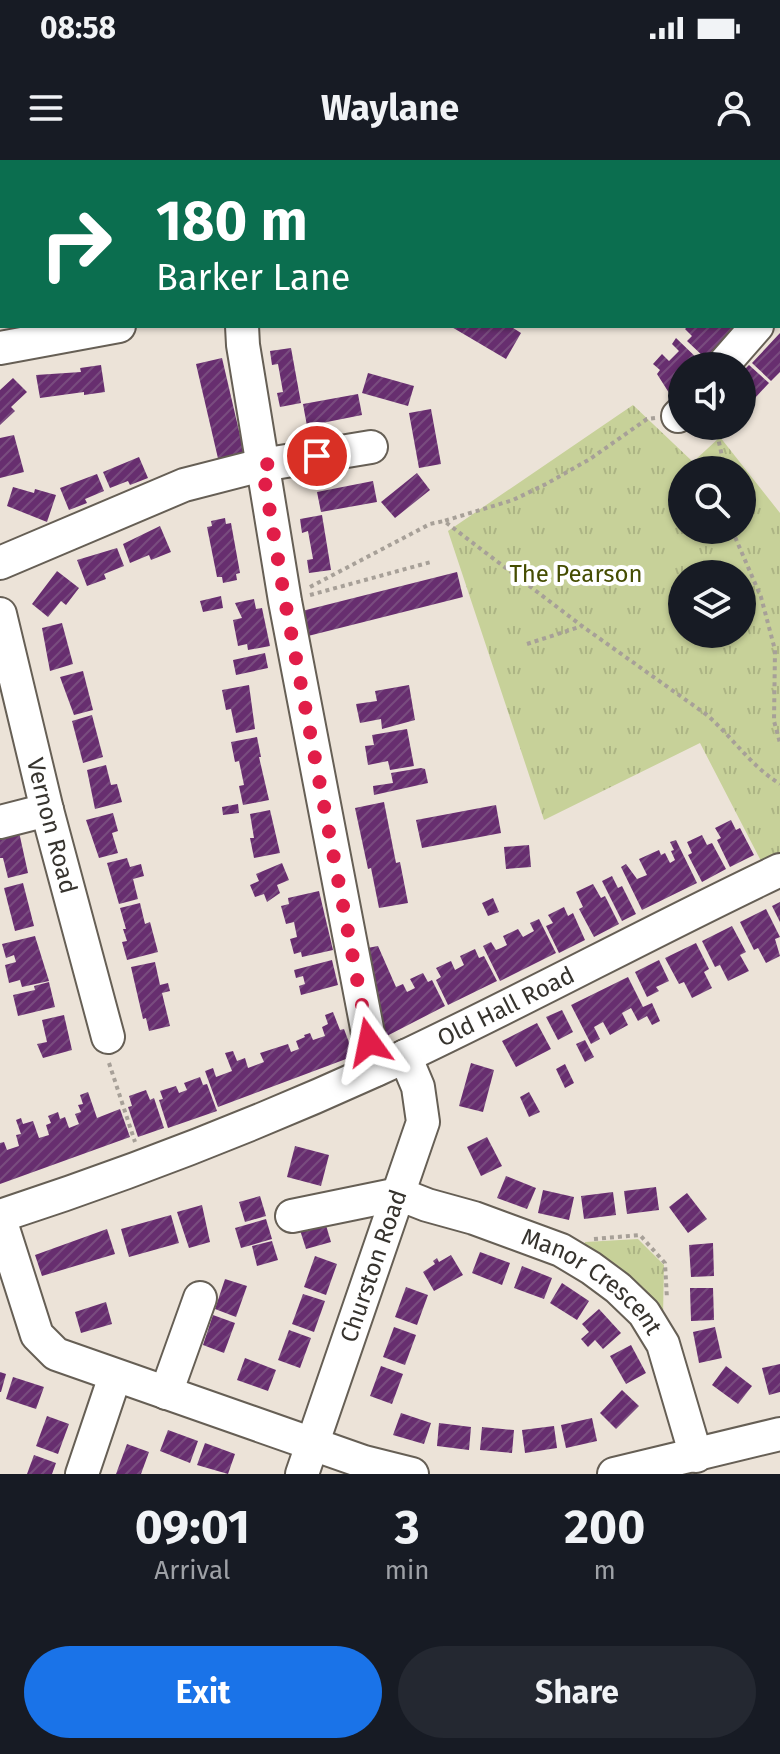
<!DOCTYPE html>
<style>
:root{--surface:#171b24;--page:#242831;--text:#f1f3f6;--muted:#9ea1a6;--accent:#1a73e8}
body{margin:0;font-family:"Fira Sans",sans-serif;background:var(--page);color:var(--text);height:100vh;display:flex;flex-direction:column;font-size:30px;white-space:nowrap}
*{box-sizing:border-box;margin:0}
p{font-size:26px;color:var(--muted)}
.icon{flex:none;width:44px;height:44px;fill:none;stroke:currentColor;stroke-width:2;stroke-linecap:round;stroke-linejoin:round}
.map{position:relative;height:1314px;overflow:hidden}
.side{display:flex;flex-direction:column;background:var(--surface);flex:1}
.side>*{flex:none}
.hud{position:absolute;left:0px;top:0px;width:780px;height:168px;box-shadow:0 2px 6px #0004;background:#0b6e4f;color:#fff;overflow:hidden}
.controls{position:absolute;left:668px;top:192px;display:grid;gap:16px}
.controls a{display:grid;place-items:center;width:88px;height:88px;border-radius:50%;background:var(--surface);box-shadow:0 2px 6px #0004;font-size:40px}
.pin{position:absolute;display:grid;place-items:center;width:68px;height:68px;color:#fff;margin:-34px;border:4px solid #fff;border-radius:50%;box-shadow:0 2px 8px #0007}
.me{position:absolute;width:88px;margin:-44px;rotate:348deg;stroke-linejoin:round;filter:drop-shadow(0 0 6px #0008)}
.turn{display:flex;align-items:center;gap:28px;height:168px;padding:0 24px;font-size:36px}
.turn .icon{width:104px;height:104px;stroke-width:2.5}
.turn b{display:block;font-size:56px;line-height:68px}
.eta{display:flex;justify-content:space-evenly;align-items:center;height:136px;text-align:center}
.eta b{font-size:48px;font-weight:700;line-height:56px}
.action{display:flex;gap:16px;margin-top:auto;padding:16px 24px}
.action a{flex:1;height:92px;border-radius:48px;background:var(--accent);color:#fff;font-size:32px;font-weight:700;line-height:92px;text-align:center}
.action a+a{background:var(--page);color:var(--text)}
.status{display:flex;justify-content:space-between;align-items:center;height:56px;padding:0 40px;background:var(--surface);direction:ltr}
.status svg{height:22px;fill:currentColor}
header{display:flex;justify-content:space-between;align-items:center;height:104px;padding:0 24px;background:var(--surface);font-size:36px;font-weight:700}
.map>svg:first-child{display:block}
.grass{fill:url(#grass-tufts);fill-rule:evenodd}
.building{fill:url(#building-hatch)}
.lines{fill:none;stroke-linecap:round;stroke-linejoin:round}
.minor-casing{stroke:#665f55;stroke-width:36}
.path{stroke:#a7a098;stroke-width:4;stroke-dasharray:4 4;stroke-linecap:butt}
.minor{stroke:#fff;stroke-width:32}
.route{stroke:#e11d48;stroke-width:14;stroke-dasharray:0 25.2}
.labels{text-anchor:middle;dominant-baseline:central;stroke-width:8;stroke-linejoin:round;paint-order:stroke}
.park-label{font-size:24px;fill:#454d02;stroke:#fff}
.street-label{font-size:24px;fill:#36332e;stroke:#fff}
</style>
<div class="status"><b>08:58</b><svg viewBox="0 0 49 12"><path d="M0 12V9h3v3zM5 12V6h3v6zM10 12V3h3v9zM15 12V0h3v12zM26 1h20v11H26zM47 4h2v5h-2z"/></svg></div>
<header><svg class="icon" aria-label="menu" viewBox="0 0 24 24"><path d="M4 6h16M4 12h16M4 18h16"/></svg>Waylane<svg class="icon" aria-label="person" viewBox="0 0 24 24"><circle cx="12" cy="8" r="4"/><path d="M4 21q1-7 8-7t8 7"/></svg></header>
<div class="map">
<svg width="780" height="1314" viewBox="0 0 780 1314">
<defs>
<pattern id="grass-tufts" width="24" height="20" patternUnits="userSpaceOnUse" patternTransform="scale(2)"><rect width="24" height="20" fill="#c7d199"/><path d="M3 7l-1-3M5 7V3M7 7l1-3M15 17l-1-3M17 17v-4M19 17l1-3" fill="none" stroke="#acb484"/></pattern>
<pattern id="building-hatch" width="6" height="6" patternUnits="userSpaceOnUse" patternTransform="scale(2)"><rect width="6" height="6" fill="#672e6f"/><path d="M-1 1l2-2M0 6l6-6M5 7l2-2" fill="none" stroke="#794c7f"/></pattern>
</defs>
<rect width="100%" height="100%" fill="#ece3d8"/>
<g class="grass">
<path d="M633,245l60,57 27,-25 60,76v339l-19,9 -61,-118 -156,77 -96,-289zM682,310h60v60h-60zM682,414h60v60h-60z"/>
<polygon points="638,1079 664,1105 663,1156 584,1087 585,1082"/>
</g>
<g class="building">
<polygon points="450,166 510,166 521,173 506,199"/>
<polygon points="688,166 736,166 705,198 687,181 692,176 685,169"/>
<polygon points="780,173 780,212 771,221 752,203"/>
<polygon points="676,178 702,203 700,206 682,206 682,225 671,236 657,214 660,210 653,204 662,194 669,201 679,191 672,184"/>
<polygon points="291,188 301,243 280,247 277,233 283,232 278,204 272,205 270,191"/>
<polygon points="222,198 246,301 220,307 196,204"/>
<polygon points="101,205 105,232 84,235 84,232 40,238 36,215 81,212 80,208"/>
<polygon points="749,205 769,223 742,252 742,212"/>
<polygon points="368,213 414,226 408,246 362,233"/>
<polygon points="13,218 27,232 11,247 15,251 0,265 0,230"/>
<polygon points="358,234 362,255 307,266 303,244"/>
<polygon points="431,249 441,304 419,308 409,253"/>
<polygon points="14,275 24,312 0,318 0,278"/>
<polygon points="139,297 148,318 130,325 128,321 110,328 103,312"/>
<polygon points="417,313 430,330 395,358 381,342"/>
<polygon points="97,314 104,331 85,339 87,343 69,350 60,328"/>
<polygon points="373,321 377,342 321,352 317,332"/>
<polygon points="13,327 34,333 35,329 56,335 47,362 7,346"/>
<polygon points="322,355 331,410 309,413 307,400 313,399 308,371 302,373 300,359"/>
<polygon points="225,358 226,364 231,363 240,413 236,414 237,420 223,423 222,417 217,417 207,367 212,366 211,361"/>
<polygon points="160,366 171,392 151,400 149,395 130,403 123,384"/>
<polygon points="117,388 124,406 104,414 106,419 87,426 77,400"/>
<polygon points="57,411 79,428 66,445 61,441 48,457 32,444"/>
<polygon points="457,412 463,437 308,476 302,451"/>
<polygon points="221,436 223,448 203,452 200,441"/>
<polygon points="254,439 256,449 262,448 270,486 248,490 247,484 238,486 233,460 242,458 235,443"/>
<polygon points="62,463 73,504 50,511 42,468"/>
<polygon points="265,493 268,508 236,515 233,500"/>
<polygon points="83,511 93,550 74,555 60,517"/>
<polygon points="249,525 255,569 236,573 231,549 226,550 222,530"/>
<polygon points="409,525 415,560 382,569 381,559 360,563 356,544 377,541 375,531"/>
<polygon points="92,555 103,597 83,603 72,561"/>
<polygon points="407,569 414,606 390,610 388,601 368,605 365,586 374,585 372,575"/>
<polygon points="257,577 261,597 259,597 269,640 243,645 239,626 244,625 239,601 235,602 231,582"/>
<polygon points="106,605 111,625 117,624 122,642 95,649 87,610"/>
<polygon points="421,608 425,609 428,623 374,635 373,626 393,623 391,613"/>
<polygon points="384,642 396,703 400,702 408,743 379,748 371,708 368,709 355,648"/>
<polygon points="238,644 239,653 223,655 222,647"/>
<polygon points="496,645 501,673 422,688 416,660"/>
<polygon points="270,650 280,693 254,698 250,678 254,678 250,654"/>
<polygon points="113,653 118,671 112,673 118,693 99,698 86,660"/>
<polygon points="731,660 736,670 740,668 754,695 730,707 717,680 721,678 715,668"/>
<polygon points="19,672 28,713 8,718 3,698 0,698 0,677"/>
<polygon points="702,675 707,685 712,683 726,709 702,722 688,695 692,693 687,682"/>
<polygon points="676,680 697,723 642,750 621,707 626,704 637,719 647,715 639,699 659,690 661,695 665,693 670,703 675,700 671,691 674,690 670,682"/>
<polygon points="529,685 531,707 506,709 504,687"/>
<polygon points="127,698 130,707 141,704 144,716 133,719 138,739 119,744 107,703"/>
<polygon points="282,703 289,720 277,725 280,733 267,742 264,734 255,737 250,725 259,721 256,714"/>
<polygon points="612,716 618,728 622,726 636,754 622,761 602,721"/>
<polygon points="23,723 34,766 15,771 4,728"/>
<polygon points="593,724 601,738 605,736 619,764 594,777 579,749 583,747 576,732"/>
<polygon points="319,731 333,790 302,797 301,792 294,794 290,779 297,777 294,762 286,764 281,746 289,744 288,738"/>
<polygon points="493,738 499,752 488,756 482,743"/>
<polygon points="780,742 780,762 772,746"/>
<polygon points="140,743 145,764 150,762 158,792 127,800 122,782 127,781 123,769 126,769 120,748"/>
<polygon points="564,747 568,756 573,753 585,780 559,793 546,766 553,763 548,755"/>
<polygon points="766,749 780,777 775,779 780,796 766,803 758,788 754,790 740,762"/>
<polygon points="539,759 556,793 500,821 483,786 491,782 496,790 501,788 507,785 503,776 518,769 523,777 534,771 530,763"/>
<polygon points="732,766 746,792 740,795 749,811 728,821 720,805 715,807 702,781"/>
<polygon points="35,776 49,821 22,827 20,820 9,823 5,805 16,802 14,795 6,798 2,784"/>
<polygon points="696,783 709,809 704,812 712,828 692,838 684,822 679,824 665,798"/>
<polygon points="378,786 396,827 403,824 407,832 415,828 410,819 423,813 428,822 432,820 445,846 379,880 362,789"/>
<polygon points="475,789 479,798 484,796 497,821 448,845 436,820 441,817 436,808 451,801 455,810 464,805 460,796"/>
<polygon points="332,800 338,825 301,835 299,826 305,824 303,816 296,818 294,810"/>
<polygon points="659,800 669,821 656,827 659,831 647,837 635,812"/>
<polygon points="155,802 160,825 168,823 170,831 162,833 170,866 149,871 146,858 143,859 131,807"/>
<polygon points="628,817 643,847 652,843 660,861 652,865 647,856 638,861 631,848 622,853 628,865 610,875 603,862 594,867 600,879 591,884 571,845"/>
<polygon points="49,822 55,847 18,856 13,835 35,830 34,826"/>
<polygon points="562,850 573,872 558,880 546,857"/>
<polygon points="333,852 340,870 344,869 354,896 218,947 205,911 213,908 216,917 232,911 225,893 233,891 237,901 245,898 248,908 264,902 260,893 288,884 291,892 299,889 296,881 305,877 304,875 310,873 313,880 325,876 322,867 328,864 325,855"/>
<polygon points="64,855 72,890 43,898 37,884 47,882 42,860"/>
<polygon points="537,863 551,889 516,907 502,881"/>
<polygon points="585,880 594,897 585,902 576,884"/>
<polygon points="471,903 494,910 483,952 459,946"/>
<polygon points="565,904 574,923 565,928 556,909"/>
<polygon points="200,917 203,925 207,924 217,951 168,968 159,940 163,939 160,931 176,926 179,933 187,930 184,923"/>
<polygon points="146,930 150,940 154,938 164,968 138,977 128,947 132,946 129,936"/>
<polygon points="88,932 97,958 120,949 130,977 0,1024 0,983 4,982 7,990 19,986 16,975 21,974 16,960 21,958 23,964 33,961 39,978 49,975 46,965 51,963 48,956 58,952 60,959 65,957 69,968 79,964 75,954 81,952 78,945 83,944 80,935"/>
<polygon points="529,932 540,952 529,957 520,937"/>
<polygon points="487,977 502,1006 481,1016 467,987"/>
<polygon points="295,986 329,995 321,1026 287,1017"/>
<polygon points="506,1016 536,1028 527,1049 497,1038"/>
<polygon points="656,1027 659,1050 627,1054 624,1031"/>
<polygon points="543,1030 574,1037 569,1060 538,1053"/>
<polygon points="613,1032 616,1055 584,1059 581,1036"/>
<polygon points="687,1033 707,1059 688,1073 669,1047"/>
<polygon points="260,1036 266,1056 245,1062 239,1042"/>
<polygon points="202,1045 210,1082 189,1088 177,1052"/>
<polygon points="171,1055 179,1083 129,1097 121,1069"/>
<polygon points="266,1059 272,1079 241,1088 235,1068"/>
<polygon points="325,1062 331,1082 306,1089 300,1070"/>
<polygon points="107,1069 115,1094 42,1116 35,1095"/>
<polygon points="272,1081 278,1100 257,1106 252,1086"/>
<polygon points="713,1083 714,1116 691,1117 689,1085"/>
<polygon points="480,1092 510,1103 502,1125 472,1113"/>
<polygon points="451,1095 463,1115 434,1131 423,1112 435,1104 433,1101 437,1098 439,1102"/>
<polygon points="315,1096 337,1104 326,1135 304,1127"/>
<polygon points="522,1106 552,1118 544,1139 514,1128"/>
<polygon points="225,1119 247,1126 236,1157 215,1149"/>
<polygon points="562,1123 589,1141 577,1160 550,1143"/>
<polygon points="406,1127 428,1135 417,1165 395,1157"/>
<polygon points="690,1128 713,1128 714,1160 691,1161"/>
<polygon points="303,1134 325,1141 314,1172 292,1164"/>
<polygon points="106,1142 112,1164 81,1173 75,1152"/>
<polygon points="599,1149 621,1173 603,1189 595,1180 588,1187 581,1179 589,1172 582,1164"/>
<polygon points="213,1155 235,1163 224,1193 203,1185"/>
<polygon points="394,1167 416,1175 405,1205 383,1197"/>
<polygon points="715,1167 722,1198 699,1203 693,1172"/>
<polygon points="289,1170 311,1178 300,1208 278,1200"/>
<polygon points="631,1185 646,1213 626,1224 610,1196"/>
<polygon points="245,1198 276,1210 268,1231 237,1220"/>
<polygon points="780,1204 780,1232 769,1235 762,1208"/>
<polygon points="381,1206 403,1214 392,1244 370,1236"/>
<polygon points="726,1206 752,1226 738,1244 712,1225"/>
<polygon points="0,1212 6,1214 1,1232 0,1232"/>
<polygon points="13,1217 44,1227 36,1249 6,1239"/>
<polygon points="622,1230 639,1246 616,1269 600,1253"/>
<polygon points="401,1253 431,1263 424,1284 393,1275"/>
<polygon points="47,1256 69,1264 58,1294 36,1286"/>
<polygon points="592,1258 597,1281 566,1288 561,1265"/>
<polygon points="439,1263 471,1267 469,1290 437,1286"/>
<polygon points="554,1266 557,1288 525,1293 522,1270"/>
<polygon points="482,1267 514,1270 512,1293 480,1290"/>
<polygon points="168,1270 198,1281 190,1303 160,1291"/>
<polygon points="205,1283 235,1294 228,1314 197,1305"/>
<polygon points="127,1284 149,1292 141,1314 116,1314"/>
<polygon points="34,1295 56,1303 52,1314 27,1314"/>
</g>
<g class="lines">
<defs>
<g id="minor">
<polyline points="238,2 249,0"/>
<polyline points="320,2 321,0"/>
<polyline points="778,18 780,17"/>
<polyline points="778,89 780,87"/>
<polyline points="778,142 780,139"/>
<polyline points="242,166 243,185 285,441 375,910"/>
<polyline points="0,188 119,166"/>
<polyline points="722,206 757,166"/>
<polyline points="678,256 682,252"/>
<polyline points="0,403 184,325 262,305 371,287"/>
<path id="s1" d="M0,454l47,196 61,227"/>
<polyline points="0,662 47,650"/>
<path id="s2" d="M0,1056c129,-42 255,-91 378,-147 136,-63 267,-135 402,-199"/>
<path id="s3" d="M292,1056l107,-22 28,11 47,13 87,32 30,18 27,20 26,25 19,31 33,112"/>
<polyline points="0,1059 37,1175 56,1194 364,1302 412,1314"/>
<polyline points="166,1233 200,1138"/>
<polyline points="82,1314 115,1216"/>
<path id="s4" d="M302,1314l121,-352 -5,-35 -13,-31"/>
<polyline points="614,1314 780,1274"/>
</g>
</defs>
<use href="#minor" class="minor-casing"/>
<g class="path">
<path d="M655,258l-8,1 -57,40 -44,25 -33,16 -69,21 138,105 125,89c26,23 44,51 73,69"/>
<polyline points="703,267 717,273 725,310"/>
<polyline points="732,370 761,437 775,490 774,561 780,583"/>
<polyline points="310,427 430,364 444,361"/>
<polyline points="310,435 431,402"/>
<polyline points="527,484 582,466"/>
<polyline points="109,903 135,982"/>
<polyline points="594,1079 640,1075 665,1103 667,1139"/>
</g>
<use href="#minor" class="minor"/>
</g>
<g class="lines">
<polyline class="route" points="317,296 262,305 285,441 369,882"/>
</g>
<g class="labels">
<g class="park-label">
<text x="576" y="414">The Pearson</text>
</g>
<g class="street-label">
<text stroke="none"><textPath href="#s1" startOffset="218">Vernon Road</textPath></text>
<text stroke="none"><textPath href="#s2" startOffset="548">Old Hall Road</textPath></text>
<text stroke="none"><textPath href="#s4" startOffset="220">Churston Road</textPath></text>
<text stroke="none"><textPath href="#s3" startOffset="324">Manor Crescent</textPath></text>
</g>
</g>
</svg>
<div class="controls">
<a><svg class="icon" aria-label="sound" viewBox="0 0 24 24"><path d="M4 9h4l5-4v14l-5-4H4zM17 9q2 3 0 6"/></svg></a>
<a><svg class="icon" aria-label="search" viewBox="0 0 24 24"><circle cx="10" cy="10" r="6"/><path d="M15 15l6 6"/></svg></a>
<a><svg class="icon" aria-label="layers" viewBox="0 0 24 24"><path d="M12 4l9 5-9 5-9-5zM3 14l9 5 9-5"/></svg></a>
</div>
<div class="pin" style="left:317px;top:296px;background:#d93025"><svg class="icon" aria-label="arrive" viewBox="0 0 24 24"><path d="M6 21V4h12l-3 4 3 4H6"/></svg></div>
<svg class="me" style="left:369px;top:882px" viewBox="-20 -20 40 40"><path d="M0-17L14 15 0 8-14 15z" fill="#e11d48" stroke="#fff" stroke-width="4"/></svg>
<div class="hud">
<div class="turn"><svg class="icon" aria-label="right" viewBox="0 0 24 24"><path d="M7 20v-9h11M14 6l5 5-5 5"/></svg><div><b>180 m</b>Barker Lane</div></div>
</div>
</div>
<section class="side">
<div class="eta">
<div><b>09:01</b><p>Arrival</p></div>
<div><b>3</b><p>min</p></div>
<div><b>200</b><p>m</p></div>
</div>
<div class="action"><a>Exit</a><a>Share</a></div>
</section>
